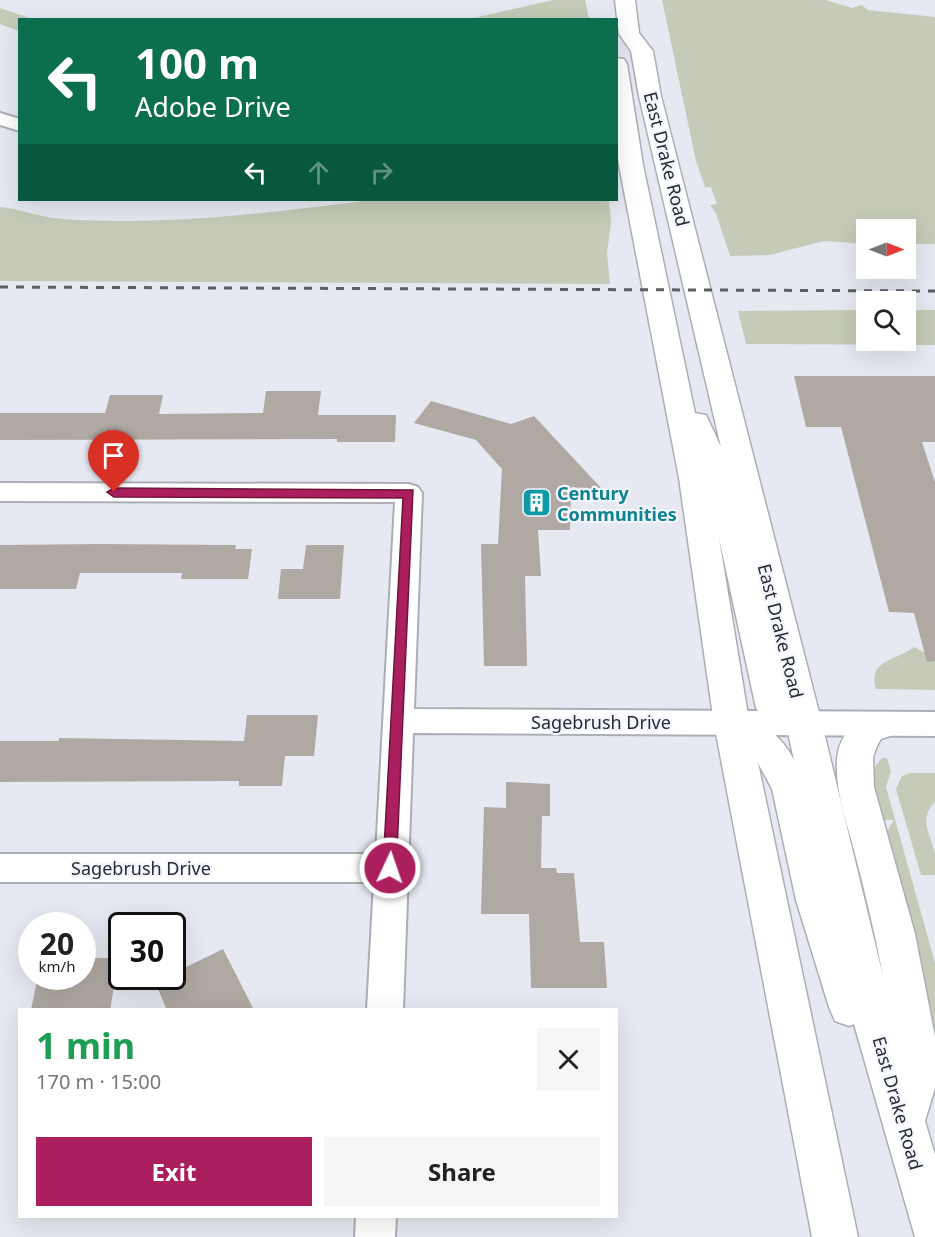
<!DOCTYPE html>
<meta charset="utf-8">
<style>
:root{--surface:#fff;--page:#f6f6f6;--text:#222;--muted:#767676;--accent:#ac1f5e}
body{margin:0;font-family:"Noto Sans",sans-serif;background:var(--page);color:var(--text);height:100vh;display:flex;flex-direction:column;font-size:22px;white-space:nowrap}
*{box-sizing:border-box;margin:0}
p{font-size:20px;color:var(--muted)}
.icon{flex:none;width:33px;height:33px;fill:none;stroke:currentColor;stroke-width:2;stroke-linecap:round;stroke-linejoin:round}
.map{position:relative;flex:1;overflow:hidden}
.details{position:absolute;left:18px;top:1008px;width:600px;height:210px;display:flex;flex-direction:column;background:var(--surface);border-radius:0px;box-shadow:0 6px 24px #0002}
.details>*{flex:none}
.guide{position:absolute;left:18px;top:18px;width:600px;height:183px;border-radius:0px;box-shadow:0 6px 24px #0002;background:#0b6e4f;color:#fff;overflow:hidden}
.needle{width:39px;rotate:90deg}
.buttons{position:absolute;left:856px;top:219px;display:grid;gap:12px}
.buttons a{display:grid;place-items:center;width:60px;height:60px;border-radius:0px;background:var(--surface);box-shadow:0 6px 24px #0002;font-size:30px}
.speed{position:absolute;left:18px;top:912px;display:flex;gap:12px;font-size:30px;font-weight:700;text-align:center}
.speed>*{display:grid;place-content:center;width:78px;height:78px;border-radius:50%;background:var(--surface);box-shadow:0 6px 24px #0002;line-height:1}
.speed small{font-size:15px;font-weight:400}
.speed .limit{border:3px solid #111;border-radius:9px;background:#fff;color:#111}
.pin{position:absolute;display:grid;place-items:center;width:51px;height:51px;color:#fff;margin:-62px -26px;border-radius:50% 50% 50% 0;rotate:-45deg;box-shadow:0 0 6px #0007}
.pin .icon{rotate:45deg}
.me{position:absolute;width:66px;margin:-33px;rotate:3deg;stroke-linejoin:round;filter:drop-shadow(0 0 4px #0008)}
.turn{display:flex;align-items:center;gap:21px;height:126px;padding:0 18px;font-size:27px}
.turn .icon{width:78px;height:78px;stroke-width:2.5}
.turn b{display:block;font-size:42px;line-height:51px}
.lanes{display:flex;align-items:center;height:57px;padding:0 18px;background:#0003;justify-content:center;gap:30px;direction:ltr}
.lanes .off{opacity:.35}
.round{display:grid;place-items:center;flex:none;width:63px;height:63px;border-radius:0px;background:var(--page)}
.overview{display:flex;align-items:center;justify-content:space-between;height:102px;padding:0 18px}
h1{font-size:36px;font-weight:700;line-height:45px;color:#1e9e55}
.button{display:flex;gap:12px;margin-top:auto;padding:12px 18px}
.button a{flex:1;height:69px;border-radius:0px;background:var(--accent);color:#fff;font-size:24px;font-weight:700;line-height:69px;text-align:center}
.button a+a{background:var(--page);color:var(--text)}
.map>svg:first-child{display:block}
.green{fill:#c5cbb8}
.building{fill:#b0a9a3}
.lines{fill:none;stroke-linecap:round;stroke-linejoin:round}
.street-casing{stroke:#abaeb5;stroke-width:4}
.secondary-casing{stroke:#abaeb5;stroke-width:3}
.street{fill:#fff;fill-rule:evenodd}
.secondary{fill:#fff;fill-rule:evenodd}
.rail{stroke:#5d5f64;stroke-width:3;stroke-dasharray:8 8;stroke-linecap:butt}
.route{fill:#ac1f5e;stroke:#70143d;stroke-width:1.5}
.labels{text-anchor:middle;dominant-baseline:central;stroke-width:4.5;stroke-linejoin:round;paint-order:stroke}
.street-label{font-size:18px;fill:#292b2e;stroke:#f3f6fe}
.culture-label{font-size:18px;font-weight:bold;fill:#0d838f;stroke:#f3f6fe;text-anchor:start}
</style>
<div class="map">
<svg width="935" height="1237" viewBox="0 0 935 1237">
<rect width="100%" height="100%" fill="#e6e9f1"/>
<g class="green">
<polygon points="553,0 585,0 589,19 469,19"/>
<polygon points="662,0 826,0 852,8 862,5 868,10 935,17 935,244 906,244 906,230 867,230 867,244 824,241 770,255 730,256 716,213 710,205 717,204 711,187 705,187 696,161"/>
<polygon points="0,8 32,19 20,20 19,31 0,24"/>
<path d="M371,200h238l2,23 -4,30 3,31 -610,-3v-74c21,2 42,11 63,12 104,7 206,-6 308,-19z"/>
<polygon points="867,310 867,340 906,340 906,310 935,310 935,345 746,344 738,311"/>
<path d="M914,647l12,6 9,-4v41l-59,-1c-9,-30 21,-28 38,-42z"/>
<polygon points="882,758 887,758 891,771 886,787 935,963 935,1052 881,841 894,820 877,820 870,773"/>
<path d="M910,773h25v29c-18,18 -3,33 0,53 0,6 0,14 0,20h-14l-25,-86 6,-13z"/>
</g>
<g class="building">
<polygon points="794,376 935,376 935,442 922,442 935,482 935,661 927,662 914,613 889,612 841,427 806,427"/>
<polygon points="266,391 321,391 318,415 396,415 395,442 337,442 337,439 0,440 0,413 105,413 110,395 163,395 159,414 263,413"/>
<polygon points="431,401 511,424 534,416 603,490 571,487 570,530 538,530 541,576 525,576 527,666 484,666 481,544 498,544 502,469 476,440 414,423"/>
<polygon points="100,544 236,545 235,549 252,549 248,579 181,579 182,573 80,573 76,589 0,589 0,545"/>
<polygon points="306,545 344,545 340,599 278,599 281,569 303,569"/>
<polygon points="247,715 318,715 314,756 285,756 282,786 239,786 239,781 0,782 0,741 59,741 59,738 244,741"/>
<polygon points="506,782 550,784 550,816 542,816 541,868 556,868 557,873 574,873 580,942 604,942 607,988 531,988 529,914 481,914 484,807 506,808"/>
<polygon points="223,949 254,1010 167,1010 155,982 172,976 172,974"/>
<polygon points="82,958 119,958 110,1010 31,1010 38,976 82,976"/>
</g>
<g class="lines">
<defs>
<g id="street">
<polygon points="0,113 20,119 20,131 0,125"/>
<polygon points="0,483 409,484 418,487 422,493 414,709 935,712 935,736 413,733 403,1010 367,1010 374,882 0,882 0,854 376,854 395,502 0,501"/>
<polygon points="356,1216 396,1216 395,1237 355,1237"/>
</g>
<path id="secondary" d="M615,0h20l4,33 14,18 8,45 161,628 61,252c-8,-43 -18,-84 -29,-126 -8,-30 -19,-60 -17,-90 2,-31 30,-56 59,-46l6,10 -6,10 -15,5 -4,7 -4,11 1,30 41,147 20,103v51l-10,33 10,34v82h-20l-61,-213 -5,2 -14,-5 -6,-14 -33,-107 -24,-111 -14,-26 100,474h-46l-98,-514 -35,-245 -60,-313 -3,-19v-88l8,1 3,5 16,101 52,248 11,2 15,32 -82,-351 -8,-45 -12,-17zM719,538l37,170 13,18 19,7 6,27c-10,-21 -26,-32 -46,-45z"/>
</defs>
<use href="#street" class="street-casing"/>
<use href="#secondary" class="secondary-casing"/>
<use href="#street" class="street"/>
<use href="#secondary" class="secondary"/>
<polyline class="rail" points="0,287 935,291"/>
</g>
<polygon class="route" points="114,488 413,490 396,873 385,873 383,868 403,498 114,497 107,492"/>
<defs>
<symbol id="building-square" viewBox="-11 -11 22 22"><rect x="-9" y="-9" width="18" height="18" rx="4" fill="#0f9aa8" stroke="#f3f6fe"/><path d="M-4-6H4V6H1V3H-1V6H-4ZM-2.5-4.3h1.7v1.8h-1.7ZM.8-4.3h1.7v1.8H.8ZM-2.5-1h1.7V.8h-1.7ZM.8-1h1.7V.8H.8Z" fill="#fff"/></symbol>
</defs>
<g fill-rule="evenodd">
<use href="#building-square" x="520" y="486" width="33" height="33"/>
</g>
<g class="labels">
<g class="street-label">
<text transform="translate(667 159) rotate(76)">East Drake Road</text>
<text transform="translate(781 631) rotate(76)">East Drake Road</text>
<text x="601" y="722">Sagebrush Drive</text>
<text x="141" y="868">Sagebrush Drive</text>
<text transform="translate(898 1103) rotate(74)">East Drake Road</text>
</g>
<g class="culture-label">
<text x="557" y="493">Century<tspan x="557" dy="21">Communities</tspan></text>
</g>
</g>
</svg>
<div class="buttons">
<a><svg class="needle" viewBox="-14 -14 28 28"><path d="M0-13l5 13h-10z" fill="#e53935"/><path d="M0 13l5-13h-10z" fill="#767676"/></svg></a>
<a><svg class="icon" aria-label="search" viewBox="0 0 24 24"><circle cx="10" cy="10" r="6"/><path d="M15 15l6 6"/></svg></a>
</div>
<div class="speed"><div>20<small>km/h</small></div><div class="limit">30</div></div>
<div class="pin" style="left:114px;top:492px;background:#d93025"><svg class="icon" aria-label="arrive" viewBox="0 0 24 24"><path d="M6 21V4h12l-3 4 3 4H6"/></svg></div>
<svg class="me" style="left:390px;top:868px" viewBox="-20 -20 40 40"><circle r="17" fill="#ac1f5e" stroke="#fff" stroke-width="3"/><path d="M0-11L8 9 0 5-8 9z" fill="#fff"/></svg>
<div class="guide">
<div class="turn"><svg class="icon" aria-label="left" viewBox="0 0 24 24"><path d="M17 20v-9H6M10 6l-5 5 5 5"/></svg><div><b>100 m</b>Adobe Drive</div></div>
<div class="lanes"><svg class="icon" aria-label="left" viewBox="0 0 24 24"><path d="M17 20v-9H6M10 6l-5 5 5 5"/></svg><svg class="icon off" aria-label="ahead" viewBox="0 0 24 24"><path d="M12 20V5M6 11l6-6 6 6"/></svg><svg class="icon off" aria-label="right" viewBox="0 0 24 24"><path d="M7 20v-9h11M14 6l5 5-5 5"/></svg></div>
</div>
<section class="details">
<div class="overview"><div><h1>1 min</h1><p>170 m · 15:00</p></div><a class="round"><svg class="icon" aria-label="close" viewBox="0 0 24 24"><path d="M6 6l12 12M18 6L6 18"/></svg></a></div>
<div class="button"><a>Exit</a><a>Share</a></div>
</section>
</div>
